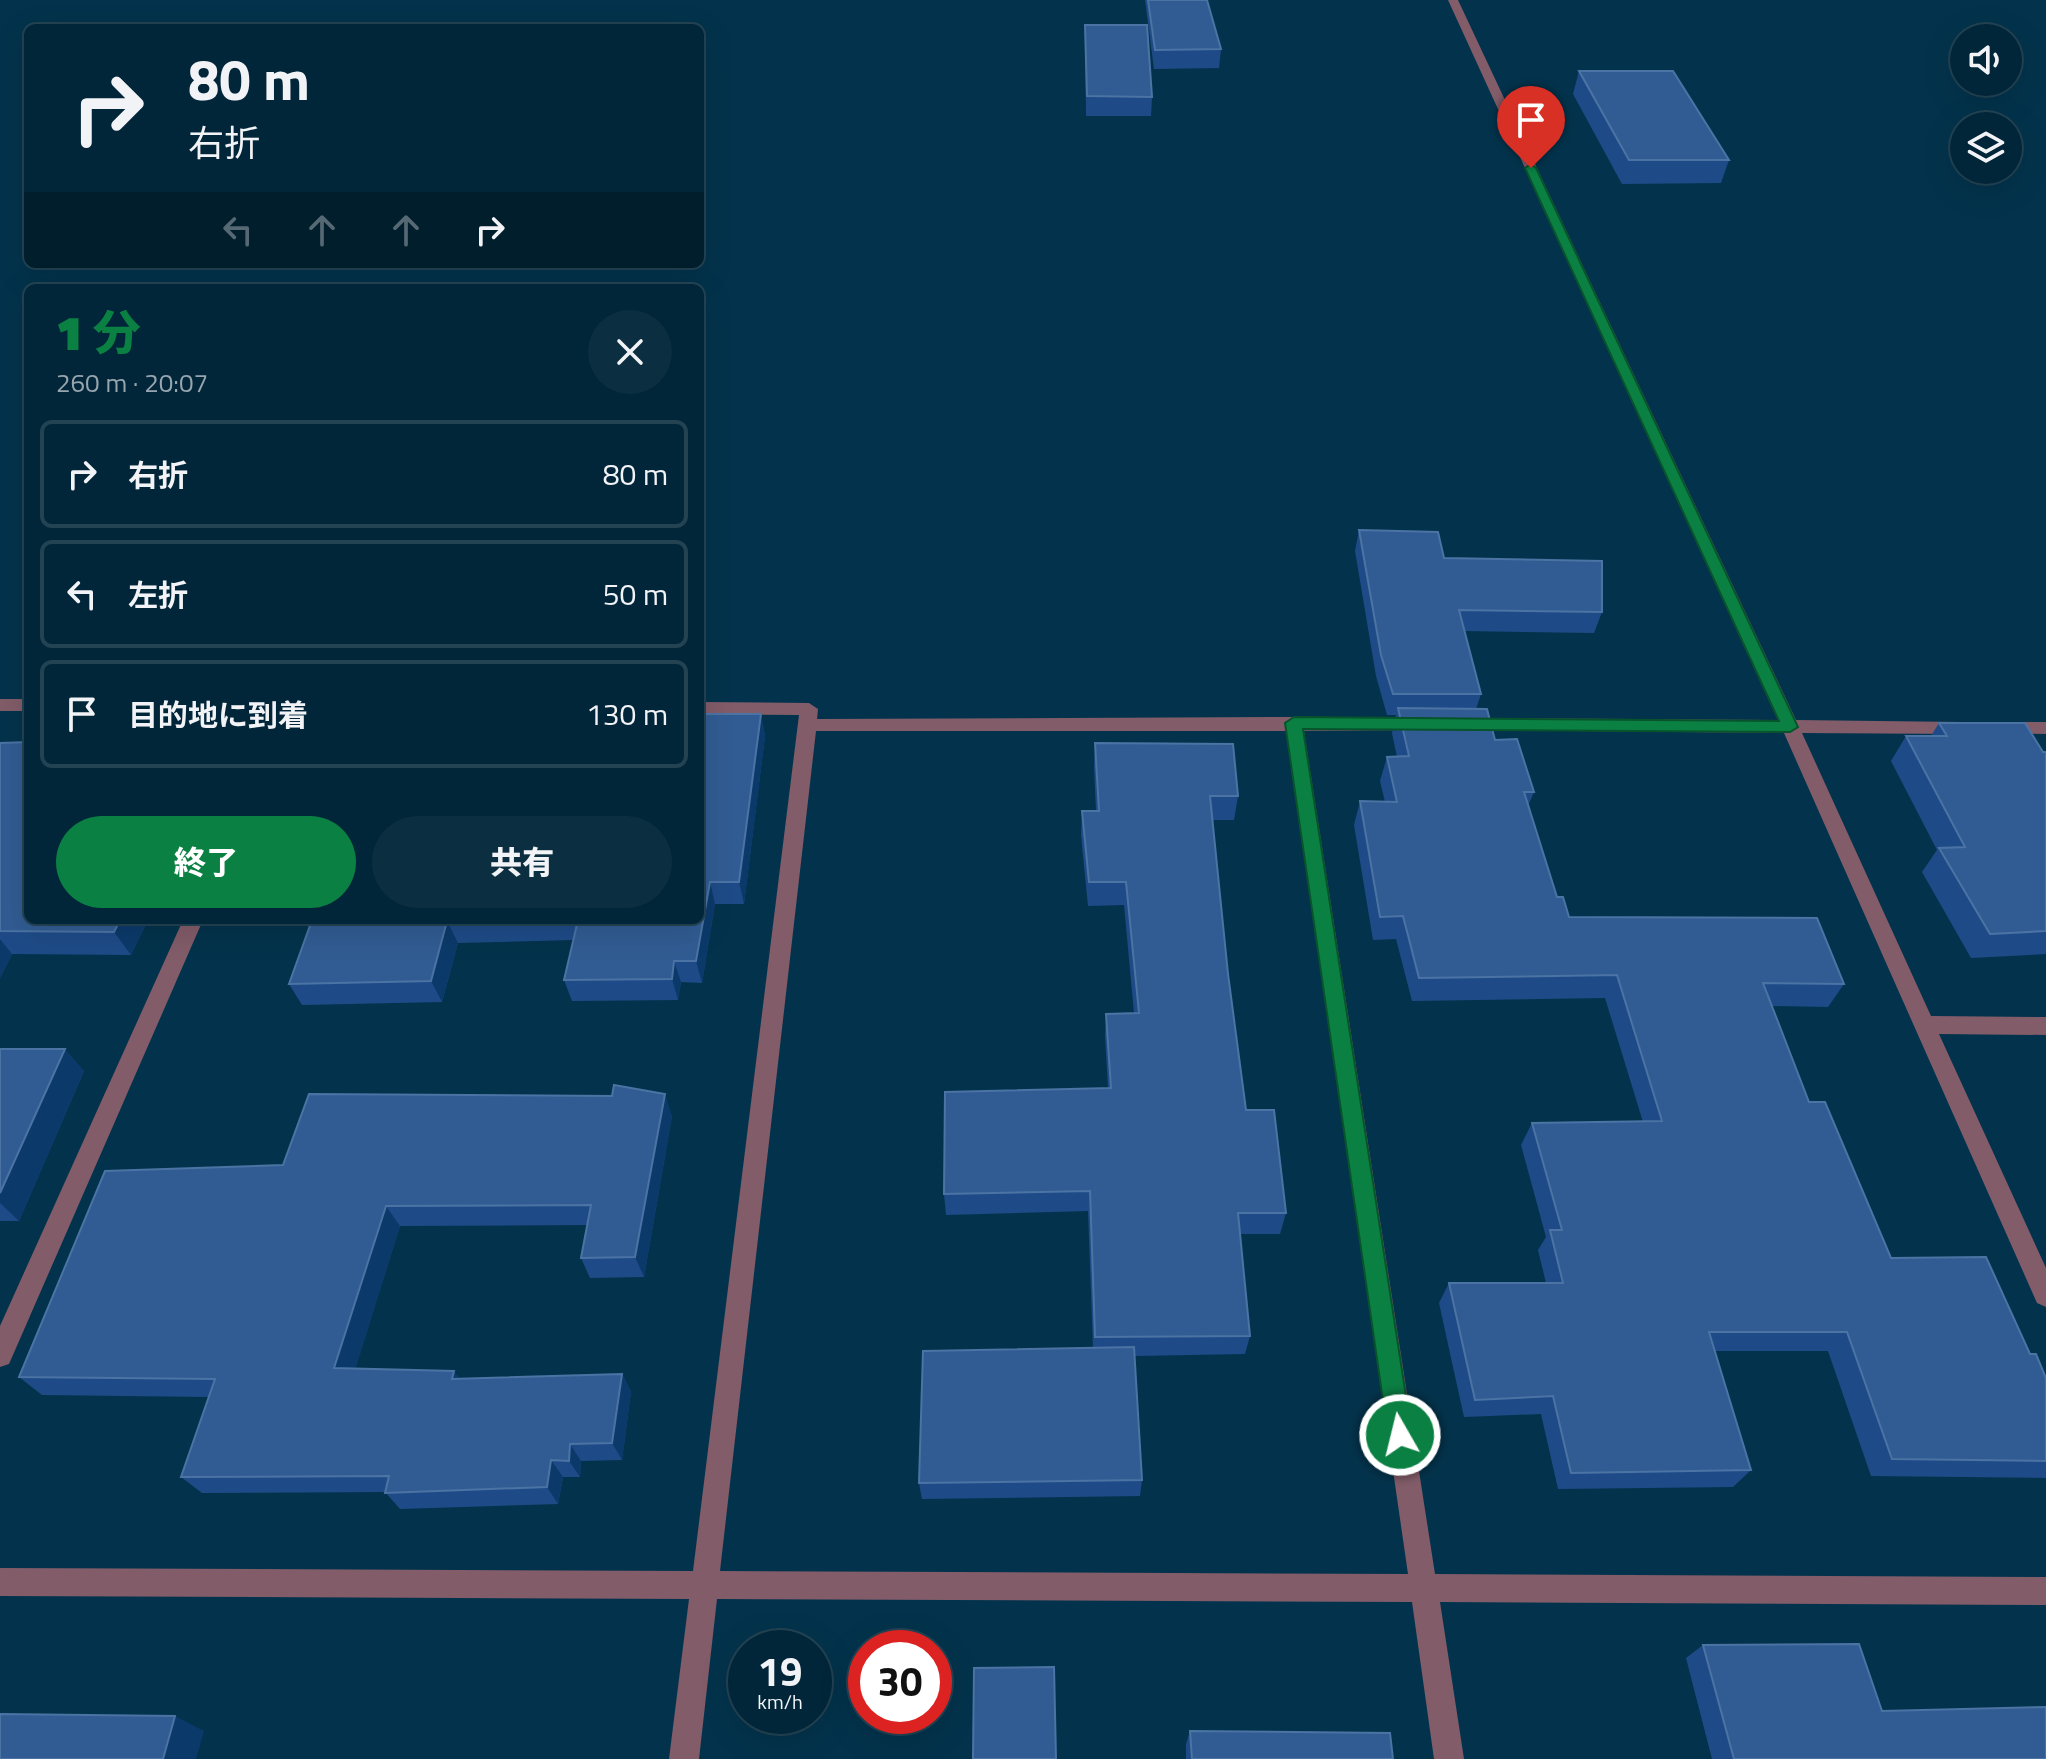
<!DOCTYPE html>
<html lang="ja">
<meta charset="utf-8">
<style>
:root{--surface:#022639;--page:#0c2e41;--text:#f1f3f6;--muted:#96a5ae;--line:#234353;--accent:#0b8043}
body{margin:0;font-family:"Titillium Web","Noto Sans JP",sans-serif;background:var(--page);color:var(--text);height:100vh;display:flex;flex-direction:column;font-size:30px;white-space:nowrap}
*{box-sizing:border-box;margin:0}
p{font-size:26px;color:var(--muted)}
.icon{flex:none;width:44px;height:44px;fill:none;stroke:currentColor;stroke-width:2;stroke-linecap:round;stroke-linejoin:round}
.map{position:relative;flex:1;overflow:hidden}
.panel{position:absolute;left:24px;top:284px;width:680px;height:640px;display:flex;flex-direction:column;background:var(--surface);border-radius:12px;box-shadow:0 8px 32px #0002,0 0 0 2px var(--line)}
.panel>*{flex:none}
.guide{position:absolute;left:24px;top:24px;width:680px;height:244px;border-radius:12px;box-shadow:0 8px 32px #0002,0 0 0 2px var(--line);background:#022639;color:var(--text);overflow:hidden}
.controls{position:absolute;left:1950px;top:24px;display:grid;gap:16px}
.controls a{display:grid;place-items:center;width:72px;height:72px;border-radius:50%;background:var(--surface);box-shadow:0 8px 32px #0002,0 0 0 2px var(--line);font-size:40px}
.speed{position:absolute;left:728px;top:1630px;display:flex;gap:16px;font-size:40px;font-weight:700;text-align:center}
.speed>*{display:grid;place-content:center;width:104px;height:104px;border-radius:50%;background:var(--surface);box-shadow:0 8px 32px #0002,0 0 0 2px var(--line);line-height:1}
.speed small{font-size:20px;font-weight:400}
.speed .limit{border:12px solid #d22;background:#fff;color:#111}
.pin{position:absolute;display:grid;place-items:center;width:68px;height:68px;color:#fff;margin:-82px -34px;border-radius:50% 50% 50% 0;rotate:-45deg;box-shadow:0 0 8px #0007}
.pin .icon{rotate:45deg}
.me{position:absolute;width:88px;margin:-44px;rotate:352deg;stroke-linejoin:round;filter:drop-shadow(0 0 6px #0008)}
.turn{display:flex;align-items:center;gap:28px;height:168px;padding:0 32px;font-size:36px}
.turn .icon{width:104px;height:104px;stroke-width:2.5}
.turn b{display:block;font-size:56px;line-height:68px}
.lanes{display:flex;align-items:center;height:76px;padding:0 32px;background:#0003;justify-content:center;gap:40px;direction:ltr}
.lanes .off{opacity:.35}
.round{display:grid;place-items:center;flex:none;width:84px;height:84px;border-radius:42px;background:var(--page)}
.overview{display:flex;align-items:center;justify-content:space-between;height:136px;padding:0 32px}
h1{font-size:48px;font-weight:800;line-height:60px;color:var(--accent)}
.primary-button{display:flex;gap:16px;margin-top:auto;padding:16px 32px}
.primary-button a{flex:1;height:92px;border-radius:48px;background:var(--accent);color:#fff;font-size:32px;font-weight:800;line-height:92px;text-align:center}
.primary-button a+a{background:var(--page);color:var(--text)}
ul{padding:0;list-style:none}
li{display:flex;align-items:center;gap:24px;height:108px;margin:0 16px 12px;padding:0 16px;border:4px solid var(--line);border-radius:12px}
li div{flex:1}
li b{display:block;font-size:30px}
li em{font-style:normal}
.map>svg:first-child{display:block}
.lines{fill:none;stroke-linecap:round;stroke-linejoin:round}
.street{fill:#825c69;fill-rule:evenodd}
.wall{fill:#1e4b87}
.shaded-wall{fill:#0b3a6a}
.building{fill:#315c93;stroke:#4b73a4;stroke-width:2}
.route{fill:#0b8043;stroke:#07532c;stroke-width:2}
</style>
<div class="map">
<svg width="2046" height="1759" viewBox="0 0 2046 1759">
<rect width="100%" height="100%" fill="#03334c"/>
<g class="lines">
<g class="street">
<polygon points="1448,0 1458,0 1796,720 1962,722 1971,728 1962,734 1802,733 1931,1016 2046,1017 2046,1035 1939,1034 2046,1268 2046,1307 2037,1303 1784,733 1466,730 1457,724 1466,718 1778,720"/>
<rect x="0" y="699" width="28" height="12"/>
<path d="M700,702l109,1 9,6 -1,10 477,-2 130,2 3,5 -3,5 -6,1 -114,1 131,843 611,3v28l-606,-3 24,157h-30l-22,-157 -695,-3 -18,160h-30l20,-160 -689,-3v-28l693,3 106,-856 -99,-1zM816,731h470l122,843 -688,-3z"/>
<polygon points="2002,722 2046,722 2046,734 1996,733 1993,728 1996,723"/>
<polygon points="183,920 203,920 9,1364 0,1367 0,1326"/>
</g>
</g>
<g class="wall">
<polygon points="1145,0 1207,0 1221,49 1219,68 1154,69"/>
<polygon points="1085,25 1152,97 1151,116 1086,116"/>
<polygon points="1579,71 1729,160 1721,183 1622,184 1573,94"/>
<polygon points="1359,530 1602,612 1594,633 1464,631 1481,694 1476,709 1495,740 1534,792 1528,806 1557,897 1569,917 1844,984 1828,1007 1772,1006 1809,1102 1891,1258 2030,1354 2046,1378 2046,1478 1871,1476 1828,1351 1714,1351 1751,1470 1733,1487 1558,1489 1541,1414 1464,1417 1439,1303 1449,1283 1546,1283 1538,1250 1546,1237 1521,1145 1532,1123 1643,1122 1605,998 1412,1001 1396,939 1373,940 1354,825 1360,801 1385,802 1380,781 1387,757 1397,757 1392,733 1396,715 1387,715 1376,676 1355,551"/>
<polygon points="700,714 761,714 765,736 744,904 715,904 702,983 681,982 678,1000 572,1001 564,980 573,940 458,943 442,1002 302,1005 289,984 312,920 700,920"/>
<polygon points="1939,723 2046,752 2046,954 1971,958 1922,872 1937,850 1891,761 1906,736 1931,736"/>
<polygon points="0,743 28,920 148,920 131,955 12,954 0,978"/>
<polygon points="1095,743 1238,796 1234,820 1212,820 1228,974 1246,1110 1286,1213 1280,1234 1240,1234 1250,1336 1245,1354 1135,1356 1142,1480 1140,1496 922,1499 919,1483 1093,1348 1088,1211 946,1215 944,1194 1108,1088 1105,1036 1106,1014 1134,1013 1124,905 1088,906 1081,835 1082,811 1096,811 1094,767"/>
<polygon points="0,1049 84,1071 19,1221 0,1221"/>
<polygon points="672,1116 644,1277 590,1278 581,1258 587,1225 400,1226 355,1369 460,1379 622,1374 631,1392 622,1460 581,1461 580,1477 563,1477 558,1504 400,1509 385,1492 202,1493 181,1477 209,1397 42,1395 19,1377 283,1165"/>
<polygon points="1703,1645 1882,1711 2046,1759 1712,1759 1686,1658"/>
<polygon points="1190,1731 1393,1759 1186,1759 1186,1744"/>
</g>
<g class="shaded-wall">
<polygon points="761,714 765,736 744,904 739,882"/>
<polygon points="710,882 715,904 702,983 696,961"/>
<polygon points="120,920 148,920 131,955 114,932"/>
<polygon points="447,921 458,943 442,1002 431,981"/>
<polygon points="0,939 12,954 0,978"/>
<polygon points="674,961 681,982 678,1000 672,979"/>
<polygon points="65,1049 84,1071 19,1221 0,1203 0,1193"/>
<polygon points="665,1094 672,1116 644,1277 635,1257"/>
<polygon points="386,1206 400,1226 350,1386 334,1368"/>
<polygon points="454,1371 468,1389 452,1379"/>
<polygon points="622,1374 631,1392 622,1460 612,1443"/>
<polygon points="570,1444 581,1461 580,1477 569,1461"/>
<polygon points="551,1460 563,1477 558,1504 547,1487"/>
<polygon points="175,1716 204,1731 196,1759 163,1759"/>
</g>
<g class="building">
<polygon points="1148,0 1207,0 1221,49 1155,50"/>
<polygon points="1085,25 1147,25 1152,97 1087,96"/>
<polygon points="1579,71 1673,71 1729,160 1629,160"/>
<polygon points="1359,530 1438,532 1444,558 1602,561 1602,612 1459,610 1481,694 1393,694 1381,655"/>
<polygon points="1398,708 1487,709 1495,740 1517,739 1534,792 1524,792 1557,897 1563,897 1569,917 1817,918 1844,984 1763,983 1809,1102 1825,1102 1891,1258 1986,1257 2030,1354 2036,1354 2046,1378 2046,1461 1892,1459 1847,1332 1709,1332 1751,1470 1571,1473 1553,1396 1475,1400 1449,1283 1563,1283 1550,1230 1562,1230 1532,1123 1662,1121 1617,975 1419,978 1403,916 1380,917 1360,801 1397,802 1387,757 1409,756"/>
<polygon points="700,714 761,714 739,882 710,882 696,961 674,961 672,979 564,980 578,920 700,920"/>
<polygon points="1939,723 2025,723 2043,752 2046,752 2046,931 1990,934 1939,848 1965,847 1906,736 1947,736"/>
<polygon points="28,742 28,920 120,920 114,932 0,931 0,743"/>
<polygon points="1095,743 1233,744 1238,796 1210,796 1228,974 1246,1110 1274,1110 1286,1213 1238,1213 1250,1336 1095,1337 1090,1191 944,1194 945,1092 1111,1088 1106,1014 1139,1013 1126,882 1089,882 1082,811 1099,811"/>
<polygon points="312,920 501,920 447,921 431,981 289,984"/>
<polygon points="0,1049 65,1049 0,1193"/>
<polygon points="614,1085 665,1094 635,1257 581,1258 591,1205 386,1206 334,1368 454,1371 452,1379 622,1374 612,1443 570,1444 569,1461 551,1460 547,1487 385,1493 389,1476 181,1477 215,1379 19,1377 105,1171 283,1165 309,1094 612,1096"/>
<polygon points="1134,1347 1142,1480 919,1483 923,1351"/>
<polygon points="1859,1644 1882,1711 2046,1707 2046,1759 1734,1759 1703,1645"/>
<polygon points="1054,1667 1056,1759 973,1759 974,1668"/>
<polygon points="0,1714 175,1716 163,1759 0,1759"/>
<polygon points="1190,1731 1390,1733 1393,1759 1192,1759"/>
</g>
<polygon class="route" points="1531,164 1536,168 1798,727 1790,732 1303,729 1412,1435 1408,1444 1400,1447 1391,1444 1388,1435 1285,723 1294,717 1779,721 1525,168"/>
</svg>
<div class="controls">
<a><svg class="icon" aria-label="sound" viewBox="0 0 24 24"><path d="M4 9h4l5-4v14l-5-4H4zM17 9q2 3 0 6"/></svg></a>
<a><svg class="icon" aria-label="layers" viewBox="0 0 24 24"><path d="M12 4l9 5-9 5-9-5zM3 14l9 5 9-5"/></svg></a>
</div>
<div class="speed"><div>19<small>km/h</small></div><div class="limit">30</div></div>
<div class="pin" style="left:1531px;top:168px;background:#d93025"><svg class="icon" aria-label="arrive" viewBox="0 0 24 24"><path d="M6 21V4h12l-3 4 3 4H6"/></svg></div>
<svg class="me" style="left:1400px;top:1435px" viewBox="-20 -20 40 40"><circle r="17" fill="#0b8043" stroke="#fff" stroke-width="3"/><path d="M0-11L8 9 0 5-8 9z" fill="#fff"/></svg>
<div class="guide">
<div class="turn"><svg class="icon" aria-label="right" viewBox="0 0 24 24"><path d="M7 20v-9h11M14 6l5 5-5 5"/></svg><div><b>80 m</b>右折</div></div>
<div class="lanes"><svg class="icon off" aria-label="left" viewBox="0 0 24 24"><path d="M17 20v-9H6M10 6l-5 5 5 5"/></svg><svg class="icon off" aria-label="ahead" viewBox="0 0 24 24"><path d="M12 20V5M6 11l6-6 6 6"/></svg><svg class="icon off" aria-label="ahead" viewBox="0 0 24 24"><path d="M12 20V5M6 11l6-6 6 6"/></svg><svg class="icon" aria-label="right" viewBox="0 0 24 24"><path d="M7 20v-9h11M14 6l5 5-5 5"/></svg></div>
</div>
<section class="panel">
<div class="overview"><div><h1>1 分</h1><p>260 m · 20:07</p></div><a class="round"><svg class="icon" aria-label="close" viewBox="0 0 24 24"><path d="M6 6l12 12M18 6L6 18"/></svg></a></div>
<ul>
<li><svg class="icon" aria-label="right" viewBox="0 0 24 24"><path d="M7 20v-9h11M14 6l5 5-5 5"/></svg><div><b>右折</b></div><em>80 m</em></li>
<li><svg class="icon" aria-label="left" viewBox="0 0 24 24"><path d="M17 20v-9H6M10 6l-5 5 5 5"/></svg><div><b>左折</b></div><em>50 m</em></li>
<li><svg class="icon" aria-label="arrive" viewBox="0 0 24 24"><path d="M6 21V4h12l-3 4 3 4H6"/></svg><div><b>目的地に到着</b></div><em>130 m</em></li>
</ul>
<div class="primary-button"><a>終了</a><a>共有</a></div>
</section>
</div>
